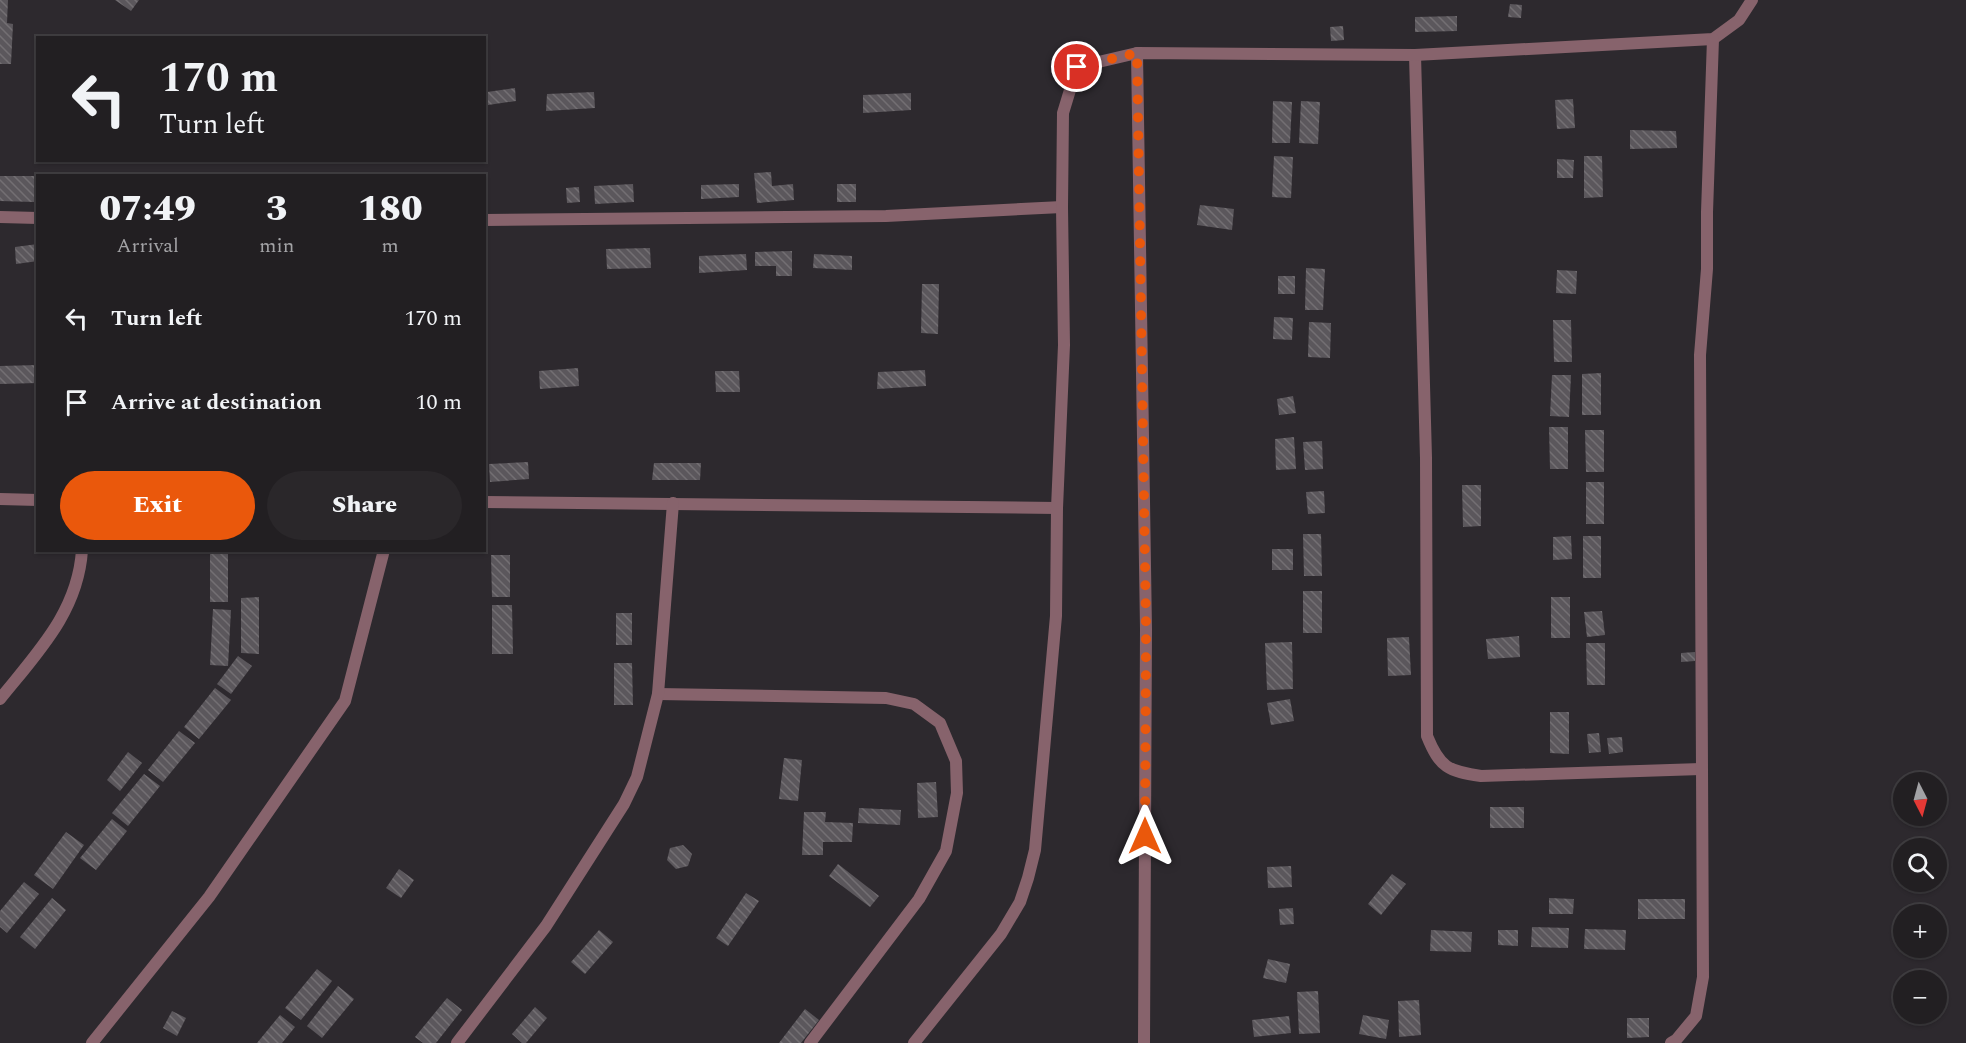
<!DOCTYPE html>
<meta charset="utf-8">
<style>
:root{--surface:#221f22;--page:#2a272a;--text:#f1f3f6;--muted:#a2a2a5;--line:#3f3d40;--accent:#ea580c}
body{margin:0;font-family:Spectral,serif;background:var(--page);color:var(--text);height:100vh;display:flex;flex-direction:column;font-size:22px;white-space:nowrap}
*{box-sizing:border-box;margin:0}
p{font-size:20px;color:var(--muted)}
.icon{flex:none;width:33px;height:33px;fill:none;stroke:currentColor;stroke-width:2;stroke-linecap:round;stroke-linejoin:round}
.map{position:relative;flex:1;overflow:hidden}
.panel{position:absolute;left:36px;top:174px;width:450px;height:378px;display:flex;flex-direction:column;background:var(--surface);border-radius:0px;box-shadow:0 2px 4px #0004,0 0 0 2px var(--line)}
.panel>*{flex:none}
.banner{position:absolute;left:36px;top:36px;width:450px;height:126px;border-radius:0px;box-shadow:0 2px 4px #0004,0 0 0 2px var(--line);background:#221f22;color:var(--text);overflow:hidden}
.needle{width:39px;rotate:174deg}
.fabs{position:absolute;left:1893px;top:772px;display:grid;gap:12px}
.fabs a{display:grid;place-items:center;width:54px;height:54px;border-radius:50%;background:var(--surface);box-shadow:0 2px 4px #0004,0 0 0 2px var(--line);font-size:30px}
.pin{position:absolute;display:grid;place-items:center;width:51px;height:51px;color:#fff;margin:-26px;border:3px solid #fff;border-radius:50%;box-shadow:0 2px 6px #0007}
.me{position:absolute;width:66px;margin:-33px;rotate:0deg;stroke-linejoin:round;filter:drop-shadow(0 0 4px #0008)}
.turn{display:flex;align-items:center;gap:21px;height:126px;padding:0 24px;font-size:27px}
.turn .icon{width:78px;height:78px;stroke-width:2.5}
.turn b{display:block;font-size:42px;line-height:51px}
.eta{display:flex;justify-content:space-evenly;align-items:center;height:102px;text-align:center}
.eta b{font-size:36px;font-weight:800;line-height:42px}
.action{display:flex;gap:12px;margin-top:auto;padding:12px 24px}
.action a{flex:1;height:69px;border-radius:36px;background:var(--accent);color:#fff;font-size:24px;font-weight:800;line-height:69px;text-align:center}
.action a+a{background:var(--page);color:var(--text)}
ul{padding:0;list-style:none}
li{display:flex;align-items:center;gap:18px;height:84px;padding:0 24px}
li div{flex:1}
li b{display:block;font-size:22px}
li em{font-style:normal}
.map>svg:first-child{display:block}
.building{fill:url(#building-back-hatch)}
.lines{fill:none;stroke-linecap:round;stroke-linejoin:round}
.minor{stroke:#87636c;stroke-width:12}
.route{stroke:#ea580c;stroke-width:10;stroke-dasharray:0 18}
</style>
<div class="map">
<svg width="1966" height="1043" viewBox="0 0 1966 1043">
<defs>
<pattern id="building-back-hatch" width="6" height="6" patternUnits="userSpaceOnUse" patternTransform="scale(1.5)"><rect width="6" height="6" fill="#5b575c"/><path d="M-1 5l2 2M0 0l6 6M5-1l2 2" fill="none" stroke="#736f73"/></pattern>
</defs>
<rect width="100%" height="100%" fill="#2d292e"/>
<g class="building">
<polygon points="0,0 8,0 7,23 13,24 11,64 0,64"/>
<polygon points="115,0 139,0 131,11"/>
<polygon points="1510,4 1522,5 1521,18 1508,17"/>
<polygon points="1457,16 1457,31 1415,32 1415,17"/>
<polygon points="1343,26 1344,40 1331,41 1330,27"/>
<polygon points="515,88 516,101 488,105 487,92"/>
<polygon points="594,92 595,108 546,111 547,94"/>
<polygon points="911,93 911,110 863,113 863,95"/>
<polygon points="1573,99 1575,128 1557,129 1555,100"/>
<polygon points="1273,101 1292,102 1290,143 1272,143"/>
<polygon points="1301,101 1320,102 1318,144 1299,143"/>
<polygon points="1630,130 1676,131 1677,148 1630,149"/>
<polygon points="1274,156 1293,157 1291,198 1272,197"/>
<polygon points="1584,156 1602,156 1603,197 1584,198"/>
<polygon points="1557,159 1574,160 1573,178 1557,178"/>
<polygon points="771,172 772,186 793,184 794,200 757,203 754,173"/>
<polygon points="0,176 34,176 34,202 0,201"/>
<polygon points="633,184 634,202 595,204 594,186"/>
<polygon points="739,184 739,197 701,199 701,185"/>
<rect x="837" y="184" width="19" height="18"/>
<polygon points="579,187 580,202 567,203 566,188"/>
<polygon points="1200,205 1234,209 1232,230 1197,225"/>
<polygon points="38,244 38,261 16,264 15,247"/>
<polygon points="650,248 651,268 607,269 606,249"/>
<polygon points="792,251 792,276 776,276 776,266 755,266 755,252"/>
<polygon points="746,254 747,270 699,273 699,256"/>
<polygon points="814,254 852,256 852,270 813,268"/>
<polygon points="1306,268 1325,269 1323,310 1305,310"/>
<polygon points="1557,270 1577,271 1576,294 1556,293"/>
<rect x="1278" y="276" width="17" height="18"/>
<polygon points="922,284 939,284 938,334 921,333"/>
<polygon points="1274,317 1293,318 1292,340 1273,339"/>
<polygon points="1553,320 1571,320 1572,362 1554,362"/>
<polygon points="1309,322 1331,323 1330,358 1308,357"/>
<polygon points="38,365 38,383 0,384 0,366"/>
<polygon points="578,368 579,386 540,389 539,371"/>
<polygon points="925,370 926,386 877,389 878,372"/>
<polygon points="715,371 739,371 740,392 716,392"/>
<polygon points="1601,373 1601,415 1582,415 1582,374"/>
<polygon points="1552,375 1571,375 1569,417 1550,416"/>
<polygon points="1293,396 1296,413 1279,415 1277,399"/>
<polygon points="1549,427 1568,427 1568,469 1550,469"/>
<polygon points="1585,430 1604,430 1604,472 1586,472"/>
<polygon points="1294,437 1296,469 1276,470 1275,439"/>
<polygon points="1322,441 1323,469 1305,470 1303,442"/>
<polygon points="528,462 529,479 490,482 489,464"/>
<polygon points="654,463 701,463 700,480 652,480"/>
<rect x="1586" y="482" width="18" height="42"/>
<polygon points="1462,485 1481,485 1481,526 1463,527"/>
<polygon points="1324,491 1325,513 1308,514 1306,492"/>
<polygon points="1303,534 1321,534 1322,576 1304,576"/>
<polygon points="1571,536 1572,559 1553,560 1553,537"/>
<rect x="1583" y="536" width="18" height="42"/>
<rect x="1272" y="549" width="21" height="21"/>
<rect x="210" y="550" width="18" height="52"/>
<polygon points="491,555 510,555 510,597 492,597"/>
<rect x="1303" y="591" width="19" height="42"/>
<polygon points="259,597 259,654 241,653 241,598"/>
<rect x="1551" y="597" width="19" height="41"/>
<polygon points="492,605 512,605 513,654 492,654"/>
<polygon points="213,609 231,610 228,666 210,665"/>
<polygon points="1602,611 1605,635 1587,637 1584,612"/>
<rect x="616" y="613" width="16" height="32"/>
<polygon points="1519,636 1520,657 1488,659 1486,639"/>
<polygon points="1409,637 1411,675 1388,676 1387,638"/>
<polygon points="1292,642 1293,689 1267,690 1265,643"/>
<polygon points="1586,643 1605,643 1605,685 1587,685"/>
<polygon points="1695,652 1695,661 1681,662 1681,653"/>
<polygon points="238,656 252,666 231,694 217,684"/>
<polygon points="614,663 632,663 633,705 614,705"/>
<polygon points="215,688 231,700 199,739 184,727"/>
<polygon points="1290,699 1294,721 1271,725 1267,703"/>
<polygon points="1550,712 1569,712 1569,754 1550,753"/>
<polygon points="179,731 195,743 163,782 148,770"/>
<polygon points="1599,733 1601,752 1589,753 1587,734"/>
<polygon points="1622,737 1623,752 1609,754 1607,738"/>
<polygon points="128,752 142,763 120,791 107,780"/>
<polygon points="784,758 802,760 798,801 779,799"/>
<polygon points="144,774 160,786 128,826 112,813"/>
<polygon points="936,782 938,817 918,818 917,783"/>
<rect x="1490" y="807" width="34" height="21"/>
<polygon points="859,808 901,810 900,825 858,823"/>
<polygon points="804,812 826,812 825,822 853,823 852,842 823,842 823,855 802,855"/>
<polygon points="112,819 127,831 96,870 80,858"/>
<polygon points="66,832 84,845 53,889 34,875"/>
<polygon points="683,845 692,854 688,866 676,869 667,860 670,848"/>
<polygon points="838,864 879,896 870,907 829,876"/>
<polygon points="1291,866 1292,887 1268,888 1267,867"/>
<polygon points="399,869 414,880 401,898 386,888"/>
<polygon points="1392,874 1406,884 1381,915 1368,904"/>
<polygon points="24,882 39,894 7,933 0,927 0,911"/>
<polygon points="746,893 759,901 728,946 716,938"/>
<polygon points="52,898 66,910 35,949 20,937"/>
<polygon points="1549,898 1574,899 1573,914 1549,914"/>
<rect x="1638" y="899" width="47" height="20"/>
<polygon points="1293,908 1294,924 1280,925 1279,909"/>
<polygon points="1532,927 1569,928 1568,948 1531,947"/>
<polygon points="1585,929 1626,930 1625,950 1584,949"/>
<polygon points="599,930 613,942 585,974 571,962"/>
<polygon points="1431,930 1472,932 1471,952 1430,951"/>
<polygon points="1498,930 1518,930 1518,946 1498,945"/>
<polygon points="1268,959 1290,964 1286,983 1263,978"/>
<polygon points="317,969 332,981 301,1020 285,1008"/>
<polygon points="338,986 354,999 322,1038 307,1026"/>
<polygon points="1318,991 1320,1033 1299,1034 1297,992"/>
<polygon points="447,998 462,1010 436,1043 423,1043 415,1037"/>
<polygon points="1419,1000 1421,1035 1399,1037 1398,1001"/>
<polygon points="535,1007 547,1018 526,1043 522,1043 512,1034"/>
<polygon points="805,1009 819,1020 801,1043 779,1043"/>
<polygon points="172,1011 186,1018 177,1036 163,1028"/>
<polygon points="280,1015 295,1027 282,1043 257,1043"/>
<polygon points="1363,1015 1389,1020 1386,1039 1359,1034"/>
<polygon points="1289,1016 1291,1033 1254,1037 1252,1020"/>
<polygon points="1627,1018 1649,1018 1649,1037 1627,1038"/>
</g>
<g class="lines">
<g class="minor">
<polyline points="1137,53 1146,629 1144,1043"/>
<path d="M1415,55l11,403 1,278c13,32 21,35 54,40l220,-7"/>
<polyline points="0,217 38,218"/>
<polyline points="484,220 886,216 1062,207"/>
<polyline points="0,499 38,500"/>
<polyline points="484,502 1057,508"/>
<polyline points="658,694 886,698 914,704 940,723 956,761 957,793 946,851 919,899 810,1043"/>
<path d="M0,699c37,-46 78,-87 82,-149"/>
<polyline points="92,1043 209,897 345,701 384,550"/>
<polyline points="457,1043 546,926 624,804 637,777 658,694 673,503"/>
<polyline points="914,1043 1001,934 1020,902 1028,878 1035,850 1056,616 1057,508 1064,345 1062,207 1063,113 1077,67 1137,53 1415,55 1713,39 1739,20 1752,0"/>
<polyline points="1671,1043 1676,1040 1696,1016 1703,977 1700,355 1707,269 1707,212 1713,39"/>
</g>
</g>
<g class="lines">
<polyline class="route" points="1077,67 1137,53 1146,629 1145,836"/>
</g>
</svg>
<div class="fabs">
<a><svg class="needle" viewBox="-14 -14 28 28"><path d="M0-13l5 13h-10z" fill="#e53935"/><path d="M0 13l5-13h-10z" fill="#a2a2a5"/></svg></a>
<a><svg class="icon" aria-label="search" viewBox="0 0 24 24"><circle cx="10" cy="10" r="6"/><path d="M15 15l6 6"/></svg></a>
<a>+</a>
<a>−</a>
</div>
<div class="pin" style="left:1077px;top:67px;background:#d93025"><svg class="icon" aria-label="arrive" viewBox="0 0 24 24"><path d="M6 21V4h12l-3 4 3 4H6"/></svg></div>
<svg class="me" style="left:1145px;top:836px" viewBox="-20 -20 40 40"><path d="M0-17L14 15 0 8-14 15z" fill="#ea580c" stroke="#fff" stroke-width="4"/></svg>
<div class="banner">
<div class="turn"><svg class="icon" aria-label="left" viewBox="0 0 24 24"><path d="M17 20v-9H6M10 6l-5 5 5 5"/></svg><div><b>170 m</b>Turn left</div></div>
</div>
<section class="panel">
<div class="eta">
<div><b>07:49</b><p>Arrival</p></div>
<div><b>3</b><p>min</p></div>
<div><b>180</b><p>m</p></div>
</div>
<ul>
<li><svg class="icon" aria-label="left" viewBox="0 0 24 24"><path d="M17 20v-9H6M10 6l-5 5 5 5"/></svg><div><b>Turn left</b></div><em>170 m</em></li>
<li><svg class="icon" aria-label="arrive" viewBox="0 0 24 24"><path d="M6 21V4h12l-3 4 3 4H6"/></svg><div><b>Arrive at destination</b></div><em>10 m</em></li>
</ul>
<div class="action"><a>Exit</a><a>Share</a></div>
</section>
</div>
